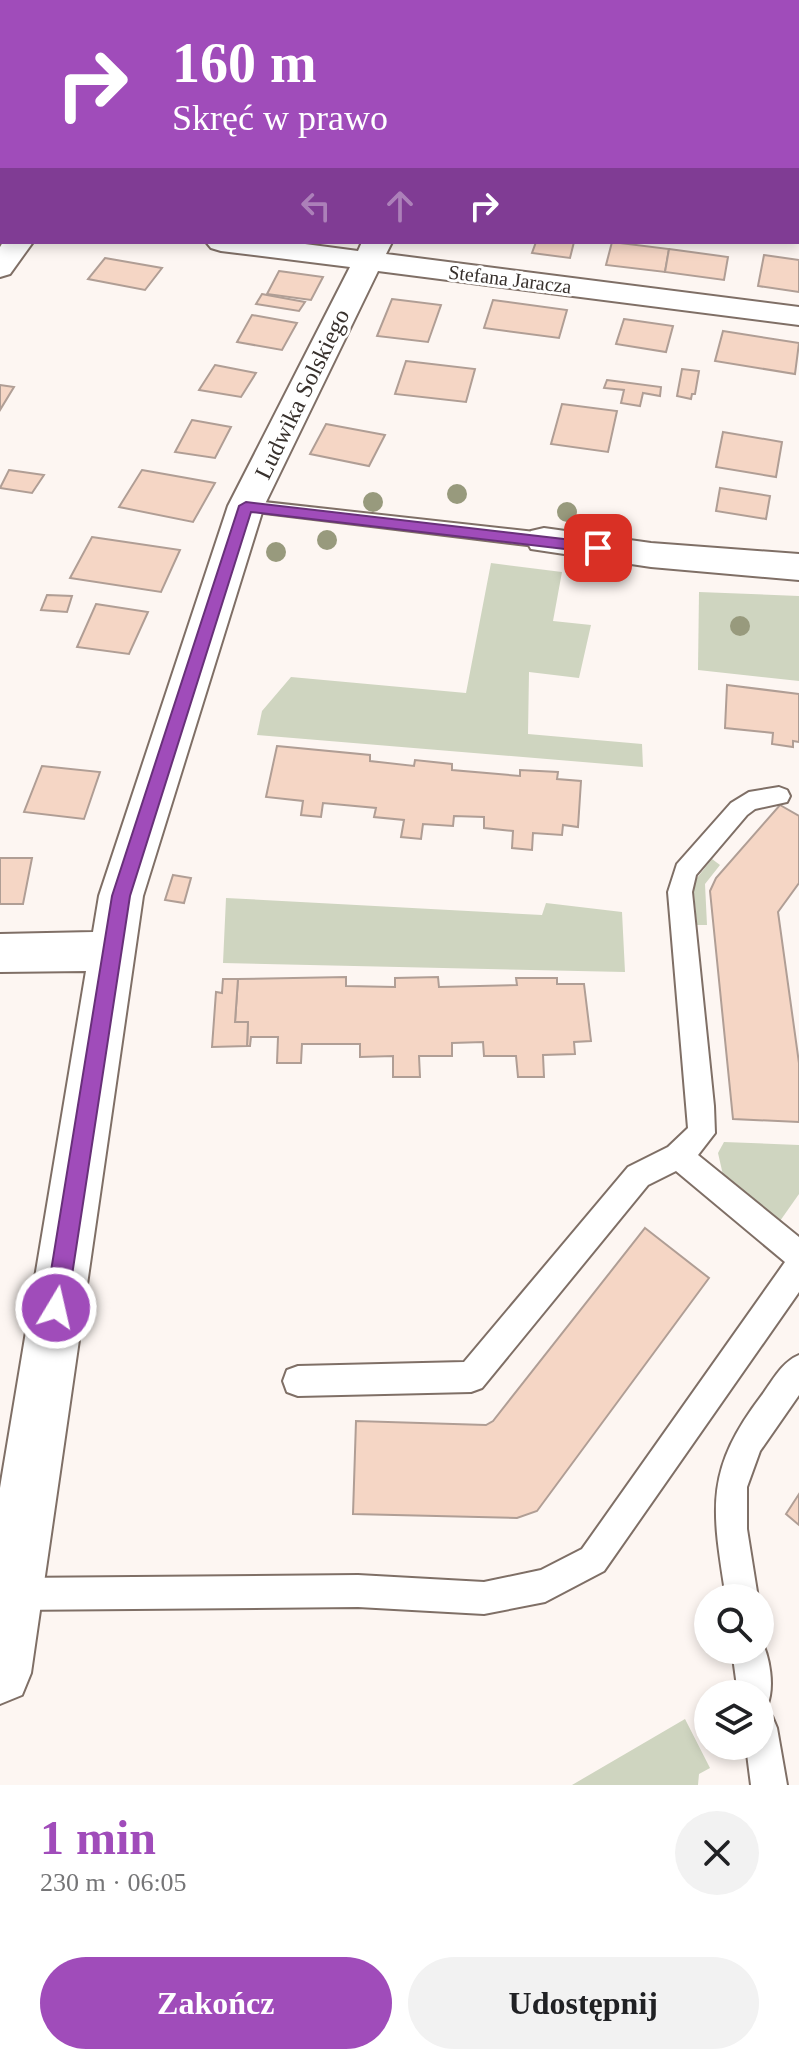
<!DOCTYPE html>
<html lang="pl">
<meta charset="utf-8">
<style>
:root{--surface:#fff;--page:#f2f2f2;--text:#202124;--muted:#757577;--accent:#a04cba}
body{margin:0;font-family:Georgia,serif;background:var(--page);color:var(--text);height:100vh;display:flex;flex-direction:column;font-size:30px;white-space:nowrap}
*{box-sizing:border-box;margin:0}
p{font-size:26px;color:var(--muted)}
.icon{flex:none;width:44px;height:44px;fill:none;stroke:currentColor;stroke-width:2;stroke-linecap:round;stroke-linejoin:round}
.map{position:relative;height:1785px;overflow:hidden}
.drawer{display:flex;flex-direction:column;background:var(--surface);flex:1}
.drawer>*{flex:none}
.top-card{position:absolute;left:0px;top:0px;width:800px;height:244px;box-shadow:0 4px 12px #0003;background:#a04cba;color:#fff;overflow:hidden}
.controls{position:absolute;left:694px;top:1584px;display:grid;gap:16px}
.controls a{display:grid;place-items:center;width:80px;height:80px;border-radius:50%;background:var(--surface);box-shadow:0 4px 12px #0003;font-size:40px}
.pin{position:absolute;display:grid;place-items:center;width:68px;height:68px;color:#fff;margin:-34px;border-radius:16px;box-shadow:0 4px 12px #0006}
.me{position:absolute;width:88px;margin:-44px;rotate:9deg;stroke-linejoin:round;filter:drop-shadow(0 0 6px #0008)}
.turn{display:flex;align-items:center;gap:28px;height:168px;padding:0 40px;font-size:36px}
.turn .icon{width:104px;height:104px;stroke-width:2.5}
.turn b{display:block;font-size:56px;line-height:68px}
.lanes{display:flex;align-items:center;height:76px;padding:0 40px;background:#0003;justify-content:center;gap:40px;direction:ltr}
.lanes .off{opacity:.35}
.round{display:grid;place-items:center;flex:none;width:84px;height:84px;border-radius:42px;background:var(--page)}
.headline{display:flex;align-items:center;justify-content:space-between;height:136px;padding:0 40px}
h1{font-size:48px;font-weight:700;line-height:60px;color:var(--accent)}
.action{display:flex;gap:16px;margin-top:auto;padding:16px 40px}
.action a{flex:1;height:92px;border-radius:48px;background:var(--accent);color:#fff;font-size:32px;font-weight:700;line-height:92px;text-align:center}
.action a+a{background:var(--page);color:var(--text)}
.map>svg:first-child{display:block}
.green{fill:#cfd5c0}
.building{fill:#f5d6c5;stroke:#b09e95;stroke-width:2}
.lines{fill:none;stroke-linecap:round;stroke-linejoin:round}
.lane-casing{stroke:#7f6f66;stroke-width:4}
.street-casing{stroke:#7f6f66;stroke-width:4}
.secondary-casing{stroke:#7f6f66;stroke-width:4}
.lane{fill:#fff;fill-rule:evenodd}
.street{fill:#fff;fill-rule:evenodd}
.secondary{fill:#fff;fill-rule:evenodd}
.tree{fill:#989a7d}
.route{fill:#a04cba;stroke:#683179;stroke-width:2}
.labels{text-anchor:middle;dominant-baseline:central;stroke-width:6;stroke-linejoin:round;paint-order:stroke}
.far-street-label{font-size:20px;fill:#38312d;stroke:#fff}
.street-label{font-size:24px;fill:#38312d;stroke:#fff}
</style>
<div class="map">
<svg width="799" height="1785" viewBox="0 0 799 1785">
<rect width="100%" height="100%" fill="#fdf6f2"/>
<g class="green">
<polygon points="491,563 562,572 553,621 591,625 579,678 529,672 528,734 642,744 643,767 257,735 262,711 291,677 466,693"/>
<polygon points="699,592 799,596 799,681 698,670"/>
<polygon points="712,859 720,865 705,884 707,925 697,925 693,883"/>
<polygon points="226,898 542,915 546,903 622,912 625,972 223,963"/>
<polygon points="724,1142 799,1145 799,1194 780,1221 723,1175 718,1153"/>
<polygon points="685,1719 710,1768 699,1774 698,1785 572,1785"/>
</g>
<g class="building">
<polygon points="536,242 574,242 570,258 532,253"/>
<polygon points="612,242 669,249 665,272 606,265"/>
<polygon points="669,249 728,257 724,280 665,272"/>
<polygon points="764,255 799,260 799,292 758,286"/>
<polygon points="105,258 162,268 145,290 88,279"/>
<polygon points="279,271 323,277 311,300 267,294"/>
<polygon points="262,294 267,295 305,302 299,311 256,304"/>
<polygon points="392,299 441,305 428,342 377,336"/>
<polygon points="493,300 567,310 559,338 484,328"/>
<polygon points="252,315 297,323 282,350 237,342"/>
<polygon points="624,319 673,326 666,352 616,344"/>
<polygon points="723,331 799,343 795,374 715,361"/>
<polygon points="406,361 475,369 466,402 395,394"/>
<polygon points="215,365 256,373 241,397 199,390"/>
<polygon points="682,369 699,371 695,394 692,394 691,399 677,396"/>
<polygon points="607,380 661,387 660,396 643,393 640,406 621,403 624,390 604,388"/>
<polygon points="0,385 14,387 0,410"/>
<polygon points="562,404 617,411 608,452 551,444"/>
<polygon points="192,420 231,427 215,458 175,452"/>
<polygon points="326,424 385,435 369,466 310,454"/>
<polygon points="723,432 782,442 776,477 716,467"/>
<polygon points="9,470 44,475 32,493 0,488"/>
<polygon points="142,470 215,483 193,522 119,507"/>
<polygon points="720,488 770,496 766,519 716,511"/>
<polygon points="92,537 180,550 161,592 70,578"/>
<polygon points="47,595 72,596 67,612 41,610"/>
<polygon points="96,604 148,612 129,654 77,647"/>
<polygon points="727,685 799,694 799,742 793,741 793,747 772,744 773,733 725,728"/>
<polygon points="277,746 370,755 370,761 414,766 415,760 452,764 452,770 520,776 520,770 558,772 557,779 581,781 578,827 563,825 562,835 533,833 532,850 512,848 513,831 484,828 484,817 454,816 453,826 423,824 421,839 401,837 404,820 374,817 376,808 323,803 321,817 301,815 303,801 266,797"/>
<polygon points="42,766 100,772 84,819 24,812"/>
<polygon points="780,805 799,816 799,883 778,912 799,1063 799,1122 733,1119 710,891 716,878"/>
<polygon points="0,858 32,858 23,904 0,904"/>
<polygon points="173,875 191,878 184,903 165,900"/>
<polygon points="346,977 346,986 395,987 395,978 438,977 439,987 517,985 516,978 557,978 557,984 584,984 591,1041 574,1042 575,1054 543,1055 544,1077 518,1077 516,1056 484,1056 483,1042 452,1043 452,1056 419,1056 420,1077 393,1077 393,1056 360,1057 360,1044 302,1044 301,1063 277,1063 278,1037 251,1037 250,1046 247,1046 248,1022 235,1022 238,979"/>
<polygon points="223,979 238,979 235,1022 248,1022 247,1046 212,1047 216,992 222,993"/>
<polygon points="645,1228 709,1278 537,1511 517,1518 353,1514 356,1421 486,1425 493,1421"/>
<polygon points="799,1494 799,1525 786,1514"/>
</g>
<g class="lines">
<defs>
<g id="lane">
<polygon points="0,94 2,94 0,103"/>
<polygon points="246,500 544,533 554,540 544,547 239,510 236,506"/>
<polygon points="779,787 787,790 790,796 787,802 755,809 747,815 696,875 692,892 714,1106 715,1133 698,1155 799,1237 799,1292 604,1571 545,1602 484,1614 358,1607 12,1610 0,1606 0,1582 12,1578 358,1575 484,1582 541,1570 582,1549 785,1262 676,1171 648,1185 482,1388 471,1392 298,1396 287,1392 283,1381 287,1370 298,1366 464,1362 628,1167 668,1147 688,1128 668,892 677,864 731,803 749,792"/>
<path d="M799,1355v40l-39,56 -13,36v42l11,69h-32c-14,-89 -22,-127 36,-203 11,-15 20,-33 37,-40z"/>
<path d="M760,1638c10,18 15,49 7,68l-7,3v-15h-22l-6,-44h28z"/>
<polygon points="760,1711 772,1716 777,1728 787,1785 751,1785 746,1746 760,1746"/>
</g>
<g id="street">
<rect x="798" y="53" width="1" height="14"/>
<polygon points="3,242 33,242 10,274 0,277 0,247"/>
<polygon points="206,242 290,242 358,251 362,242 392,242 386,254 799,307 799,325 378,271 264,506 143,896 31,1673 22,1695 0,1704 0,1488 86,971 0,972 0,934 93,932 99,896 228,506 350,267 221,251 211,248"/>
<polygon points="544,528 651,543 799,554 799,580 651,567 531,549 526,540 531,531"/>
</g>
<rect id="secondary" x="0" y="66" width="2" height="16"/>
</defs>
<use href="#lane" class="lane-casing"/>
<use href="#street" class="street-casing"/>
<use href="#secondary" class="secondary-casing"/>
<use href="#lane" class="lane"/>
<use href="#street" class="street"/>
<use href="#secondary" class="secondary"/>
</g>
<g class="tree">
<circle cx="457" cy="494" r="10"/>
<circle cx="373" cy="502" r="10"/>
<circle cx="567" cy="512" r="10"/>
<circle cx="327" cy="540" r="10"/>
<circle cx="276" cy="552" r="10"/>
<circle cx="740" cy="626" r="10"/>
</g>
<polygon class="route" points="246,502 598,543 605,548 598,553 251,512 130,896 67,1308 64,1316 56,1319 48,1316 45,1308 112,896 239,506"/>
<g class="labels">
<g class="far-street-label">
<text transform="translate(510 279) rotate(7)">Stefana Jaracza</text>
</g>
<g class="street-label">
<text transform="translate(302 394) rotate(-64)">Ludwika Solskiego</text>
</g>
</g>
</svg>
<div class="controls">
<a><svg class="icon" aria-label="search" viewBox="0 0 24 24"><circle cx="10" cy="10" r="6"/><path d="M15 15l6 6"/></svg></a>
<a><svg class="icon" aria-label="layers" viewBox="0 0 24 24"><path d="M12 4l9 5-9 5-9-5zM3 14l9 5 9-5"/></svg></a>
</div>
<div class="pin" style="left:598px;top:548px;background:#d93025"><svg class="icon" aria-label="arrive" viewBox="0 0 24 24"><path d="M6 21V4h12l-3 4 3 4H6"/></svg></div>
<svg class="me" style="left:56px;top:1308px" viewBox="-20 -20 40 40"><circle r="17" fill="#a04cba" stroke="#fff" stroke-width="3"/><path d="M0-11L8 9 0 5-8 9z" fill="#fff"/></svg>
<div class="top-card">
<div class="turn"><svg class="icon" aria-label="right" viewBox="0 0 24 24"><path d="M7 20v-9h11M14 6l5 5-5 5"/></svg><div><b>160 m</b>Skręć w prawo</div></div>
<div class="lanes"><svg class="icon off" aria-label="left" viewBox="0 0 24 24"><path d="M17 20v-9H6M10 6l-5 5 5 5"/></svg><svg class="icon off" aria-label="ahead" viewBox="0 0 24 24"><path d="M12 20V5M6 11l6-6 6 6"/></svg><svg class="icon" aria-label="right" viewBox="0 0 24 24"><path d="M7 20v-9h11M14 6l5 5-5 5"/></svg></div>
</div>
</div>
<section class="drawer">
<div class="headline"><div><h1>1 min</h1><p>230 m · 06:05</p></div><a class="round"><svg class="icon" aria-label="close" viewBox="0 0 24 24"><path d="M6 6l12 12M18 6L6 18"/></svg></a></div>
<div class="action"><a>Zakończ</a><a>Udostępnij</a></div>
</section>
